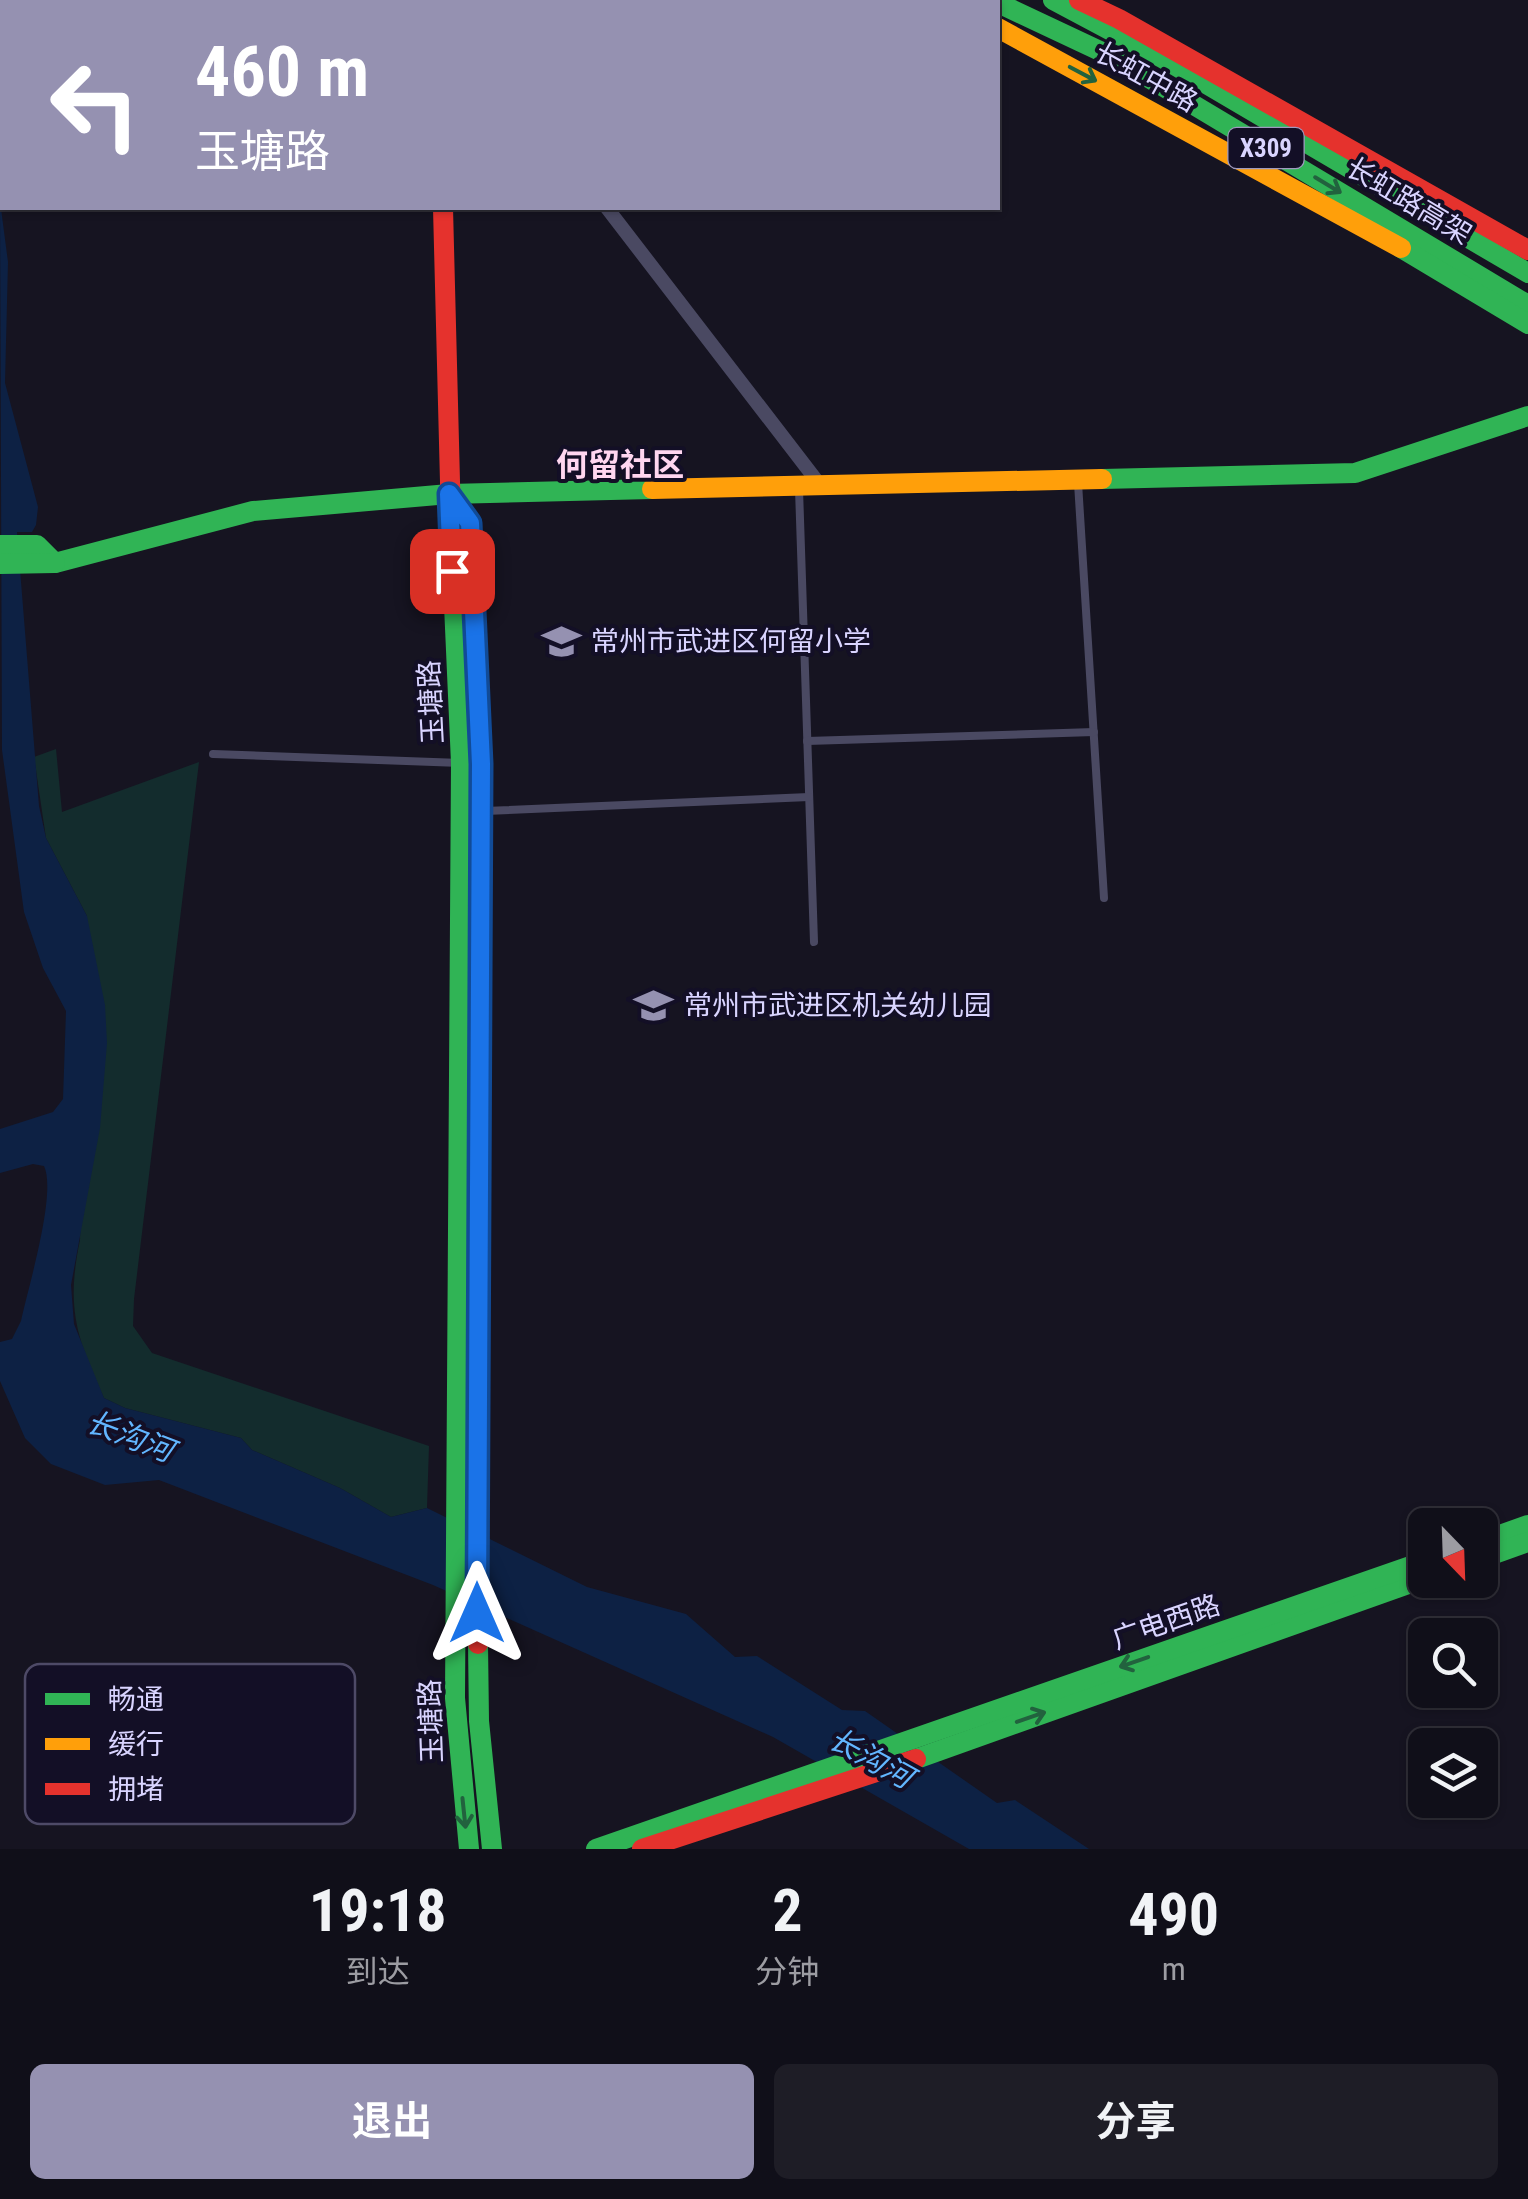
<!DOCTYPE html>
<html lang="zh">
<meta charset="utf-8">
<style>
:root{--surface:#100f19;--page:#1e1d26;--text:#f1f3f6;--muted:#9c9ca2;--line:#302f38;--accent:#9591b1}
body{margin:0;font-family:"Roboto Condensed","Noto Sans SC",sans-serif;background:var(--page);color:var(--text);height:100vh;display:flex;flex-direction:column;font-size:38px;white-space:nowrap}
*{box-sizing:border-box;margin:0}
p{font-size:32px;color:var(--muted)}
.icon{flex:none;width:55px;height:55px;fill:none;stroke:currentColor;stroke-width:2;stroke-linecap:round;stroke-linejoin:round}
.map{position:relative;height:1849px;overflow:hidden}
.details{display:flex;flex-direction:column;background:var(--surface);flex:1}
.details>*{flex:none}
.top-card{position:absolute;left:0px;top:0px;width:1000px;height:210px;box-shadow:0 2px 8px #0004,0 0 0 2px var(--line);background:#9591b1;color:#fff;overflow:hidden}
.needle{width:65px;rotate:157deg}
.buttons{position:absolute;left:1408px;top:1508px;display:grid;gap:20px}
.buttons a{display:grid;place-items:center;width:90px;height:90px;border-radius:15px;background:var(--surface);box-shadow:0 2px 8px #0004,0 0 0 2px var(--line);font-size:50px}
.pin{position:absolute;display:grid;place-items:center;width:85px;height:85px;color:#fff;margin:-42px;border-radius:20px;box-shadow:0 5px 15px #0006}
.me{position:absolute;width:110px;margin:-55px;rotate:0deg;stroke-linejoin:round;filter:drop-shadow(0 0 8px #0008)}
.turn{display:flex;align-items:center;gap:35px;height:210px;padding:0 30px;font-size:45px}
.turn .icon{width:130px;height:130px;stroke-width:2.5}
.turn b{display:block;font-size:70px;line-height:85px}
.eta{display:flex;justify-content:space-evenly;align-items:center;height:170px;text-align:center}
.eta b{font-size:60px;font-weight:700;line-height:70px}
.button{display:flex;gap:20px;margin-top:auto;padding:20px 30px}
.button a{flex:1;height:115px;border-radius:15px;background:var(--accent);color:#fff;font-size:40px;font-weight:700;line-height:115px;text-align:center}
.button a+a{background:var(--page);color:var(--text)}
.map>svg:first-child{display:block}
.green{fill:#132c2d}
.water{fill:#0d2144}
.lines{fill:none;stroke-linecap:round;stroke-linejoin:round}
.lane{stroke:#4a4962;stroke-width:8}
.street{stroke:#4a4962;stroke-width:14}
.fast{stroke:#30b455;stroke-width:20}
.slow{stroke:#ff9f0a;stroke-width:20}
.jam{stroke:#e5322d;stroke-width:20}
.oneway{stroke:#22623e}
.route-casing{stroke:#114b97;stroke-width:25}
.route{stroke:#1a73e8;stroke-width:18}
.labels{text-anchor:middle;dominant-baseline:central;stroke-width:8;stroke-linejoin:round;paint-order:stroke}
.shield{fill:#130f26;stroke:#9e99be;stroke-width:2.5}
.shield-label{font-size:25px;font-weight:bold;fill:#d9d4ff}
.street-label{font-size:28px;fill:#d9d4ff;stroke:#130f26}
.poi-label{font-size:28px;fill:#d9d4ff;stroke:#130f26;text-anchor:start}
.water-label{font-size:30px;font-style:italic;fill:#62b6ff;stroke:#130f26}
.quarter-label{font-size:32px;font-weight:bold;fill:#ffd6f0;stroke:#130f26}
.key{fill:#130f26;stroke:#4e4a67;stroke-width:2.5}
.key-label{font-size:28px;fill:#d9d4ff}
</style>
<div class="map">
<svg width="1528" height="1849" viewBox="0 0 1528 1849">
<rect width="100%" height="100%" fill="#161421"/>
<path class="green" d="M56,749l6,63 137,-50 -65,537 -1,27 19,27 277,93 -2,62 -36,9 -51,-29 -88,-38 -11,-12 -116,-30 -21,-10c-28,-61 -38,-91 -24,-158l7,-324 -41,-78 -12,-81z"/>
<path class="water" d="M0,201l8,61 -3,121 33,124 -2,18 -4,7h-15l22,274 7,32 41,78 18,89 2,38 -7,85 -29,157 3,39 30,74 21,10 116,30 11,12 88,38 51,29 36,-9 160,79 99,27 49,43 22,-1 85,54 23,1 132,92 18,-3 74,49h-120l-196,-112 -340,-152 -274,-105 -54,5 -54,-21 -26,-26 -25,-57v-39l12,-3 9,-18c7,-33 36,-128 23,-155l-11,-2 -33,9v-44l53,-17 10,-13 3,-88 -23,-43 -19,-56 -22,-162z"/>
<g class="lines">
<g class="lane">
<polyline points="1078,483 1104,898"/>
<polyline points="799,489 814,942"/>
<polyline points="807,741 1094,732"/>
<polyline points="213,754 461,763"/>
<polyline points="485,811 809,797"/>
</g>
<polyline class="street" points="607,208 820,485"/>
<g class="fast">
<polyline points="439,0 439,2"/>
<polyline points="1053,0 1162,58 1528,273"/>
<polyline points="998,3 1117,59 1528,305"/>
<polyline points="1401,248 1528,324"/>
<polyline points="1102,479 1355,473 1528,416"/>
<polyline points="450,496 470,523 481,763 479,1234"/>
<polyline points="0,545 37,545 55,563 253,511 449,494 652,489"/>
<polyline points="452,560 461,763 455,1698 469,1849"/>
<polyline points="0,564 55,563"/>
<polyline points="1480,1542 1528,1525"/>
<polyline points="1480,1559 1528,1542"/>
<polyline points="478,1644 479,1721 492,1849"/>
<polyline points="916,1759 1425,1578"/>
<polyline points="596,1849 1425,1561"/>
</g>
<g class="slow">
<polyline points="923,0 930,2"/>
<polyline points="998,28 1401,248"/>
<polyline points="652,489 1102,479"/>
</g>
<g class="jam">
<polyline points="946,0 951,2"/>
<polyline points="1079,0 1119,19 1528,250"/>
<polyline points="443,208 452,560"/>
<polyline points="478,1644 479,1234"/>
<polyline points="642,1849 916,1759"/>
</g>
</g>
<defs><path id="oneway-shaft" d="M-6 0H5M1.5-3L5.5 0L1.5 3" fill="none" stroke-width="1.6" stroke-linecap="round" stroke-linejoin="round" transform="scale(2.5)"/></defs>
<g class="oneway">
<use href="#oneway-shaft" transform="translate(1083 74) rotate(28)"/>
<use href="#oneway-shaft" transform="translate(1328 185) rotate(31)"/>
<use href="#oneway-shaft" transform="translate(1134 1662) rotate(161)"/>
<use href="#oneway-shaft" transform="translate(1031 1717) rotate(-19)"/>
<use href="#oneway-shaft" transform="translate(464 1813) rotate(84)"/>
</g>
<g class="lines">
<defs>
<polyline id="route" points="452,571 449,494 470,523 481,764 477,1613"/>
</defs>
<use href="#route" class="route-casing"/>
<use href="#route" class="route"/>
</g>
<defs>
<symbol id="school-bare" viewBox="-9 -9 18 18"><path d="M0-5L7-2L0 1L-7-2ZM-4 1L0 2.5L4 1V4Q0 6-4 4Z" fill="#9591b1" stroke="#130f26" stroke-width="2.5" paint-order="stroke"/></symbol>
</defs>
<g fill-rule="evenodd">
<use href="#school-bare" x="534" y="614" width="55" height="55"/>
<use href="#school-bare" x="626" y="978" width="55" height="55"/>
</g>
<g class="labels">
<rect class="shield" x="1228.5" y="128" width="75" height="40" rx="8"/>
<g class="shield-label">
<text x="1266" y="148">X309</text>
</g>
<g class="street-label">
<text transform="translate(1146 77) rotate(29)">长虹中路</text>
<text transform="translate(1409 201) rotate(31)">长虹路高架</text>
<text transform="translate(431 702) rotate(-93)">玉塘路</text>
<text transform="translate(1166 1622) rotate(-19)">广电西路</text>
<text transform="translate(431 1721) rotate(-92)">玉塘路</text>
</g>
<g class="poi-label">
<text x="591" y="641">常州市武进区何留小学</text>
<text x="684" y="1005">常州市武进区机关幼儿园</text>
</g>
<g class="water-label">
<text transform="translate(130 1436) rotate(21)">长沟河</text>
<text transform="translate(871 1758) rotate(29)">长沟河</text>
</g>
<g class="quarter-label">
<text x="620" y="465">何留社区</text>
</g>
</g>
<rect x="25" y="1664" width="330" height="160" rx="15" class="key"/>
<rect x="45" y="1693" width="45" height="12" fill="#30b455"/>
<rect x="45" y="1738" width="45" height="12" fill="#ff9f0a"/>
<rect x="45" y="1783" width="45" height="12" fill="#e5322d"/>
<g class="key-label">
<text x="108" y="1709">畅通</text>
<text x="108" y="1754">缓行</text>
<text x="108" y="1799">拥堵</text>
</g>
</svg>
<div class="buttons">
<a><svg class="needle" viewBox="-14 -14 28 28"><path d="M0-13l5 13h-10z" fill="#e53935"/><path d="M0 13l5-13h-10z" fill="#9c9ca2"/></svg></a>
<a><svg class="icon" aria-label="search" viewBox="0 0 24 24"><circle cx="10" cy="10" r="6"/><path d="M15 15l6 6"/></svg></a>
<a><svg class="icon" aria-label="layers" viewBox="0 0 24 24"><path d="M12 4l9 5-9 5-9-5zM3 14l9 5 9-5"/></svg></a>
</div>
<div class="pin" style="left:452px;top:571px;background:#d93025"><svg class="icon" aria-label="arrive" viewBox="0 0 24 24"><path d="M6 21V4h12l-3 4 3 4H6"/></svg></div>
<svg class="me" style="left:477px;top:1613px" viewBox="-20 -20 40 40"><path d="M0-17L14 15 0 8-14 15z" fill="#1a73e8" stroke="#fff" stroke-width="4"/></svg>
<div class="top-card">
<div class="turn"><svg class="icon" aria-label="left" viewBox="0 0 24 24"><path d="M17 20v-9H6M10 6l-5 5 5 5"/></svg><div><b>460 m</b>玉塘路</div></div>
</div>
</div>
<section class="details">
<div class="eta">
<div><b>19:18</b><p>到达</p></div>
<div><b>2</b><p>分钟</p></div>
<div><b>490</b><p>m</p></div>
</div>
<div class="button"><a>退出</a><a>分享</a></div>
</section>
